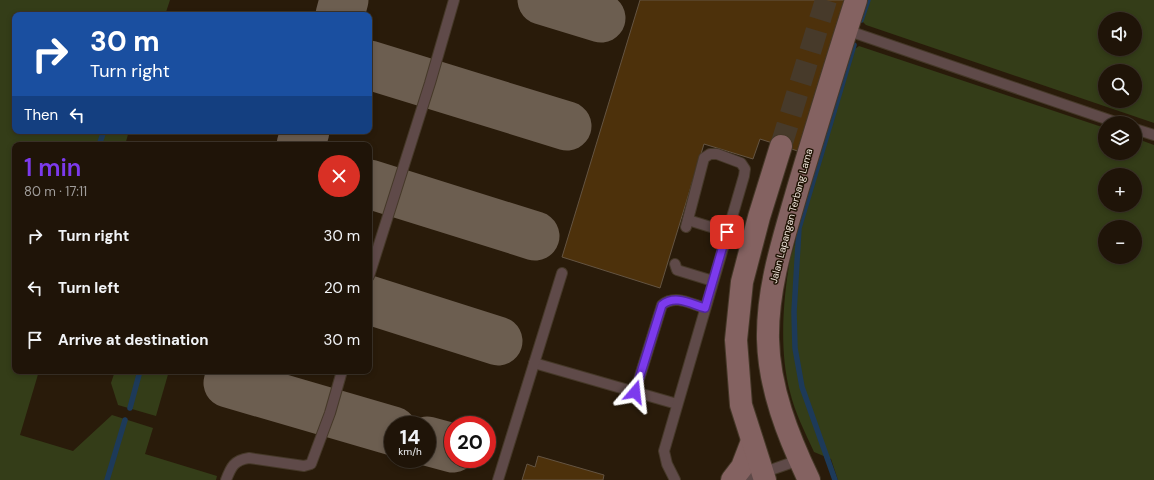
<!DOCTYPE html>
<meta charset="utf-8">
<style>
:root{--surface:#1f1408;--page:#271d12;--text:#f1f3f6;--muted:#a19e9c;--line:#3c3329;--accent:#7c3aed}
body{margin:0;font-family:"DM Sans",sans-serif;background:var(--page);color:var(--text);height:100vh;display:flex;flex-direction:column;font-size:15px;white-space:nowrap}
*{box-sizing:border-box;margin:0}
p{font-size:13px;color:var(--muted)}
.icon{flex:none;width:22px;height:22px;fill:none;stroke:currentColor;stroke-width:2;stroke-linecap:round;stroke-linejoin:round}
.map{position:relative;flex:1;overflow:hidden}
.sheet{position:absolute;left:12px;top:142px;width:360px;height:232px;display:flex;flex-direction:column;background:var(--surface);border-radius:8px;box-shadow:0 2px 6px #0003,0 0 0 1px var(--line)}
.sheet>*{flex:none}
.guide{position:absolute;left:12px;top:12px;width:360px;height:122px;border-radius:8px;box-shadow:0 2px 6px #0003,0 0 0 1px var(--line);background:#1a4fa0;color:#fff;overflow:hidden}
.fabs{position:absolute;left:1098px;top:12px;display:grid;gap:8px}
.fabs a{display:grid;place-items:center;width:44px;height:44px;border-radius:50%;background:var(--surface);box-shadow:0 2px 6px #0003,0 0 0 1px var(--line);font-size:20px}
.speed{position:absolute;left:384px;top:416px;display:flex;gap:8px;font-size:20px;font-weight:700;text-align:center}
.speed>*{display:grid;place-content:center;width:52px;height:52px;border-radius:50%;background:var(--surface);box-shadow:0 2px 6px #0003,0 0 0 1px var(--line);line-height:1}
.speed small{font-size:10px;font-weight:400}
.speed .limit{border:6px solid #d22;background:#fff;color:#111}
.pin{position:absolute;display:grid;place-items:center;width:34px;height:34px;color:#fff;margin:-17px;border-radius:8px;box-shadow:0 2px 6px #0006}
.me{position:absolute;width:44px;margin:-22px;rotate:17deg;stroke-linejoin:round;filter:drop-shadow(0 0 3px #0008)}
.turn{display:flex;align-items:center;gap:14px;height:84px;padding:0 12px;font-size:18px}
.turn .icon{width:52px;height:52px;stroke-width:2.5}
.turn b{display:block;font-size:28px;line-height:34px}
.then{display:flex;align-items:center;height:38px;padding:0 12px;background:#0003;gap:8px;font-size:15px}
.round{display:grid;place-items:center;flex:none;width:42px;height:42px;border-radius:21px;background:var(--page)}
.headline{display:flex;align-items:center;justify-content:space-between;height:68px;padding:0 12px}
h1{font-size:24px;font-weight:600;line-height:30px;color:var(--accent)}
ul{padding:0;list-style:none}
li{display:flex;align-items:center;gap:12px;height:52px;padding:0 12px}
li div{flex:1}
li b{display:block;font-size:15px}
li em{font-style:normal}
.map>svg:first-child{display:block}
.green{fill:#343d18;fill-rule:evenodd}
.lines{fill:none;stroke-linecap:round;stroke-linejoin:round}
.stream{stroke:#1d3a59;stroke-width:5.5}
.taxiway{stroke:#6c5e50;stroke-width:49}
.building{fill:#4d310b;stroke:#645442}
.secondary-tunnel{stroke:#473a2a;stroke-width:22;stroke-dasharray:22 11;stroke-linecap:butt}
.service-casing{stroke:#453828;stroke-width:12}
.secondary-casing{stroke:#453828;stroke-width:24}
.service{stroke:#5f4a49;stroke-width:10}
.secondary{stroke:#846261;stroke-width:22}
.route-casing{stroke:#51269a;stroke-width:10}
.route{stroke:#7c3aed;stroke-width:7}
.labels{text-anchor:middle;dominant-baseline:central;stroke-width:3;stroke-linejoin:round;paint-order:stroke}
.street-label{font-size:10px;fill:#f2e8de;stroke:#1f1203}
</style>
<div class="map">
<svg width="1154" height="480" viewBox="0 0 1154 480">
<rect width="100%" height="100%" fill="#291b0a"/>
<g class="green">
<polygon points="0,0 170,0 165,15 15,15 15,131 129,131 125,145 15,145 15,371 39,371 20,435 73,451 112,415 153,428 145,454 217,476 216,480 0,480"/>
<path d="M868,0h286v123l-288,-98 -5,-5zM1105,19h30v30h-30zM1105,71h30v30h-30z"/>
<path d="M859,46l246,82v25h30v-15l19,7v335h-316l-7,-21 -17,-7c-9,-20 -19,-39 -24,-60 -11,-41 -7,-92 0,-133l65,-210zM1105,175h30v30h-30zM1105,227h30v30h-30z"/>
<polygon points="115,371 169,371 156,416 118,405 111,383"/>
</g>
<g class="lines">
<g class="stream">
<polyline points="861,20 868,0"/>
<polyline points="99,145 104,131"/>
<polyline points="130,408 140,371"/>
<polyline points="107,480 125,420"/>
<polyline points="835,480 802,387 795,348 794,312 799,228 854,45"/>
</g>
<g class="taxiway">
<polyline points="542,0 601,18"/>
<polyline points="340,15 344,0"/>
<polyline points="369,65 567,126"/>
<polyline points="301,145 305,131"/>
<polyline points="369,184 535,236"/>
<polyline points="369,300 498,341"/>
<polyline points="231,371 228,383 393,431"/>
<polyline points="427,441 453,448"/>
</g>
</g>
<g class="building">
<polygon points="640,0 852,0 804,153 760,139 753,159 704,144 660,288 562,257"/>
<polygon points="538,456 604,475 603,480 522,480 527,464 535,467"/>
</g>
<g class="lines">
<polyline class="secondary-tunnel" points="781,146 826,0"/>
<defs>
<g id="service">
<polyline points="846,30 1118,123"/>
<polyline points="1135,129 1154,135"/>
<polyline points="688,220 727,232"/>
<polyline points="675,264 677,270 713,281"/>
<polyline points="369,276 430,83 454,0"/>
<polyline points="534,363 677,404"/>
<path d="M635,392l27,-87c13,-11 29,-1 43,3"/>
<path d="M226,480c5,-13 8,-20 23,-22l55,8 7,-2 19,-51 12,-42"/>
<polyline points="498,480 562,273"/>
<polyline points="675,480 667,464 664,451 744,176 745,169 741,163 717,154 710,154 704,158 686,227"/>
<polyline points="749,480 762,473 799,460"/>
</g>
<g id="secondary">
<polyline points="732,480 742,467 752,441"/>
<polyline points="765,480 741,405 736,340 742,282 759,217 781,146"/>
<path d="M809,480c-21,-44 -40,-92 -41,-141 -1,-52 16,-102 30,-151 19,-63 38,-126 58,-188"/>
</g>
</defs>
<use href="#service" class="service-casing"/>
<use href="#secondary" class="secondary-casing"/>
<use href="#service" class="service"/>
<use href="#secondary" class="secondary"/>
</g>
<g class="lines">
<defs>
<path id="route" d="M635,392l27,-87c13,-11 29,-1 43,3l22,-76"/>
</defs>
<use href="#route" class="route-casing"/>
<use href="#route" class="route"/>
</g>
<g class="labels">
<g class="street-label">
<text transform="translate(791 216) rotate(-75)">Jalan Lapangan Terbang Lama</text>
</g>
</g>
</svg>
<div class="fabs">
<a><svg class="icon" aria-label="sound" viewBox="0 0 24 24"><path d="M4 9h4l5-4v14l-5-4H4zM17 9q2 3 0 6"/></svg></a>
<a><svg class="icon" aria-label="search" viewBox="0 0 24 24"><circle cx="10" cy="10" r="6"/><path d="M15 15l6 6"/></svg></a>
<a><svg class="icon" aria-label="layers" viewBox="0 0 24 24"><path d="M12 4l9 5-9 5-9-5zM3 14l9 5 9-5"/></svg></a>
<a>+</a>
<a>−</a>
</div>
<div class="speed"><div>14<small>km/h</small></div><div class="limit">20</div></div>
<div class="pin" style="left:727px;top:232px;background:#d93025"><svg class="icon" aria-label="arrive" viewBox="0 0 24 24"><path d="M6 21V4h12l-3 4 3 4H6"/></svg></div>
<svg class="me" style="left:635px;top:392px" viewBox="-20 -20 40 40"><path d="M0-17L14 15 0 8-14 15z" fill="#7c3aed" stroke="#fff" stroke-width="4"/></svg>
<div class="guide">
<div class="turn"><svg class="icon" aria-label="right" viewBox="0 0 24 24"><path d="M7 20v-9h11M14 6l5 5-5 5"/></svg><div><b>30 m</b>Turn right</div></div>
<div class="then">Then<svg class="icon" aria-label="left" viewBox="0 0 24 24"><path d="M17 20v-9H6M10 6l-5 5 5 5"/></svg></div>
</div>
<section class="sheet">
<div class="headline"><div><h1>1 min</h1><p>80 m · 17:11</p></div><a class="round" style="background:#d93025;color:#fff"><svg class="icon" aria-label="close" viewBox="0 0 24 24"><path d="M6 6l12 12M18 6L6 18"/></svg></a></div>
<ul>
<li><svg class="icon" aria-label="right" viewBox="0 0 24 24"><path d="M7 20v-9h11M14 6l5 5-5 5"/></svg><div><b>Turn right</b></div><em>30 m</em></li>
<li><svg class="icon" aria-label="left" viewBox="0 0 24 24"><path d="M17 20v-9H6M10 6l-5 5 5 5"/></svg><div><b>Turn left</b></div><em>20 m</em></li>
<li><svg class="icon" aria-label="arrive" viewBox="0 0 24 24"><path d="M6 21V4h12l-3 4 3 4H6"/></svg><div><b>Arrive at destination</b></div><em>30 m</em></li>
</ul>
</section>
</div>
